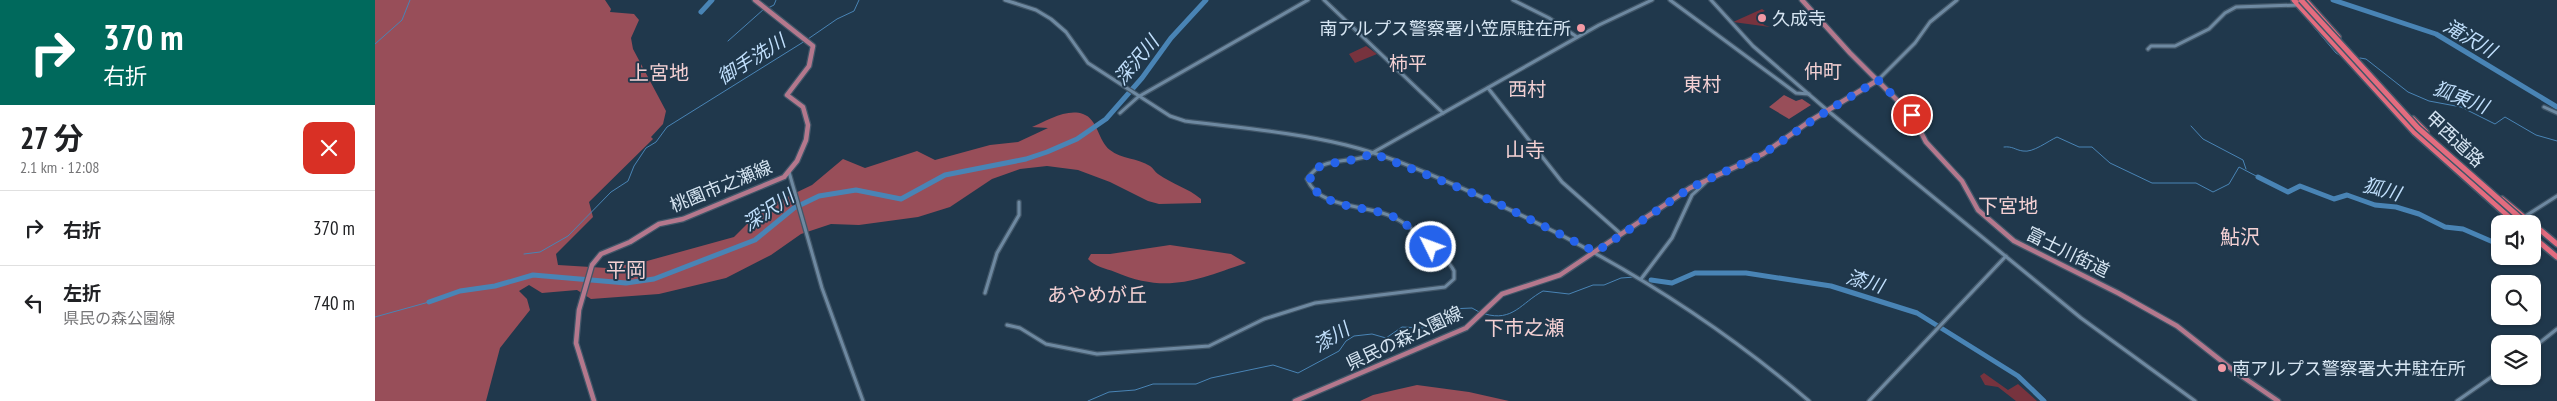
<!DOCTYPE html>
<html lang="ja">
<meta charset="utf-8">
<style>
:root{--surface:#fff;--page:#f2f2f2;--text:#202124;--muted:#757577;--line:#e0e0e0}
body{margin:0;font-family:"PT Sans Narrow","Noto Sans JP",sans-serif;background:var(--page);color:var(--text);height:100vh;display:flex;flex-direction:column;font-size:19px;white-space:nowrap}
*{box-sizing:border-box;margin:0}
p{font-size:16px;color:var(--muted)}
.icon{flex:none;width:28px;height:28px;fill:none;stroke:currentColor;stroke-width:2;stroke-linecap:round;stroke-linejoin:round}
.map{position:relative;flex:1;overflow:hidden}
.details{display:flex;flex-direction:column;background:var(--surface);width:375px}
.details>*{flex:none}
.top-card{background:#00695c;color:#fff;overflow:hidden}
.fabs{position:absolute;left:2116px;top:215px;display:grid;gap:10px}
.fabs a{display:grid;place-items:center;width:50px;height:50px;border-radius:10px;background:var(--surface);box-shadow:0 1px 4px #0004;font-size:25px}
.pin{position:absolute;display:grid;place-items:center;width:42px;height:42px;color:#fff;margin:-21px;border:2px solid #fff;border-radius:50%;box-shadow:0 1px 5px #0007}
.me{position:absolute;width:55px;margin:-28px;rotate:312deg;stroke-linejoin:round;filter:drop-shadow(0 0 4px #0008)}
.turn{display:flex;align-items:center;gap:18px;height:105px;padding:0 20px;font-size:22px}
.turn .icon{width:65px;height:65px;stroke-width:2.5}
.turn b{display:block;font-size:35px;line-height:42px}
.round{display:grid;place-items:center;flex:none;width:52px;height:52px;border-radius:10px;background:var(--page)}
.summary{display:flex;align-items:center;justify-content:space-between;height:85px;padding:0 20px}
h1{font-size:30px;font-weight:700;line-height:38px}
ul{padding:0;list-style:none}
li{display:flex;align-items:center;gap:15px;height:75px;padding:0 20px;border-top:1px solid var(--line)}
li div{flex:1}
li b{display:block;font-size:19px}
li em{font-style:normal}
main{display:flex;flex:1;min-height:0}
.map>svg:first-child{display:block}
.green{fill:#77333e}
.forest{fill:#984e59}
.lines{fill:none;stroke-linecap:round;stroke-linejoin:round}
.stream{stroke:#4984b5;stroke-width:1}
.river{stroke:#4984b5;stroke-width:5}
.minor-casing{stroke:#415668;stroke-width:5.5}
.major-casing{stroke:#415668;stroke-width:7}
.highway-casing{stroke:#415668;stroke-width:8}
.minor{stroke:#6e89a1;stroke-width:3}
.major{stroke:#b4788d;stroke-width:4.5}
.highway{stroke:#e36c7f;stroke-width:5}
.highway-bridge-casing{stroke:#415668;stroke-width:8;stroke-linecap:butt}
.highway-bridge{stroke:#e36c7f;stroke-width:5}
.route{stroke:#2563eb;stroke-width:9;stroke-dasharray:0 16.2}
.poi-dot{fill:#f49aa5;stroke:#20384c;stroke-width:2}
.labels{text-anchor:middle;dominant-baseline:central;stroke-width:4;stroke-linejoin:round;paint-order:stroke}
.poi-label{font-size:18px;fill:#d6e5f2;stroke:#20384c;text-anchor:start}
.street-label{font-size:18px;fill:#d6e5f2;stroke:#20384c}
.water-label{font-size:19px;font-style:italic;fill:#c0dffc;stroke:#20384c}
.neighbourhood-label{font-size:19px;fill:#f3d0d3;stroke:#20384c}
.quarter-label{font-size:20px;fill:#f3d0d3;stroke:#20384c}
</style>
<main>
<section class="details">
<div class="top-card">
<div class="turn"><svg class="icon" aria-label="right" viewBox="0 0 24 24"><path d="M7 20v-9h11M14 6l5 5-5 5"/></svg><div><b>370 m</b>右折</div></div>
</div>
<div class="summary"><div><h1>27 分</h1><p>2.1 km · 12:08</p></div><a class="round" style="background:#d93025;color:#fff"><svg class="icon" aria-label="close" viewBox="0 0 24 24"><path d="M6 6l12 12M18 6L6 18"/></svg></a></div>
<ul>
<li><svg class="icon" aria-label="right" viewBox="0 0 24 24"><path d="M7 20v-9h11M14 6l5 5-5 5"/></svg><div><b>右折</b></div><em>370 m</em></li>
<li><svg class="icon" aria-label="left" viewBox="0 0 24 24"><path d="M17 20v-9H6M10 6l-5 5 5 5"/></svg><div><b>左折</b><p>県民の森公園線</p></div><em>740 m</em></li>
</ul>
</section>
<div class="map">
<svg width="2182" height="401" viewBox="0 0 2182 401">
<rect width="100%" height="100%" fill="#20384c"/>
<g class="green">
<polygon points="1387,9 1390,11 1382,14 1389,25 1395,27 1358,22"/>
<polygon points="991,46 1002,54 980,63 974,54"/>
<polygon points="1609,373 1633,390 1643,384 1662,401 1641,401 1623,387 1610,385 1605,376"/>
</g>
<g class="forest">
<path d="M0,0h230l6,9 -1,3 24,2 5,6 -8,18 2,11 33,62 -3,13 -12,13 2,2 -64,63 4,15 -37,37 2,11 49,3 40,-7 87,-24 28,-28 50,-24 31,-26 22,9 52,-17 18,9 55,-15 28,-3 30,-14 -16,-1c14,-6 35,-19 51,-13 15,5 15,27 27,36 11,9 28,8 40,16 3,2 5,6 8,8 14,10 30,14 43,25v4l-42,1 -11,-3 -38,-19 -32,-12 -31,-4 -27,3 -28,10 -42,28 -32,10 -59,8 -28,-1 -30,10 -30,21 -45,23 -67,16 -68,5 -14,-9 -35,3 -13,-8 -10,6 8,8 3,11 -30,38 -14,53h-111z"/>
<polygon points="1409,95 1421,101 1427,99 1436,105 1414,119 1394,107"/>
<path d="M795,245l61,9 15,9c-50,17 -79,31 -131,9 -10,-4 -20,-5 -27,-13l3,-5h19z"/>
<polygon points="1042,385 1094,392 1134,401 985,401 998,395"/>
</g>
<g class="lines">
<g class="stream">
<polyline points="393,8 399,5 401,0"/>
<polyline points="1938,26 1961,53 1968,57"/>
<polyline points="433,39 462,19 479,11 484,0"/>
<polyline points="353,41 389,9"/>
<polyline points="0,44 27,20 35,0"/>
<polyline points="1985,58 1991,59 2033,92 2054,101 2086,107 2120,124 2130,117 2161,135 2182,141"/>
<polyline points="1816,126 1828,139 1868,160 1871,169"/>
<path d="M1629,147c9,-1 11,3 19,4 10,2 25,-10 34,-14l22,10h13l18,16 42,20h44l17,9 16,-8 10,-17 19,10"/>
<polyline points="149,254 165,252 193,236 236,192 253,181 259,166 271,148 281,142 292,127 430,41"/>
<path d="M1110,314c28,8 36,-11 58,-23l26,3 24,-9h11l17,-7 14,-1"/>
<polyline points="0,317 54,302"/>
<polyline points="713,401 734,392 760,390 778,384 821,384 836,378 898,365 923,373 964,351 971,341 979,336 997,334 1011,338 1027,327 1048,328 1062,321 1067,313 1074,309 1097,308 1106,313"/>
</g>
<g class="river">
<polyline points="1958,0 2061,34 2182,107"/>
<polyline points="326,12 337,0"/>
<polyline points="1883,177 1913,192 1925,186 1959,199 1972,195 2000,205 2021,207 2044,214 2070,227 2088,229 2125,245"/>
<polyline points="1276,280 1297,283 1320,273 1371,273 1456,286 1542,313 1643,376 1669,401"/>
<polyline points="54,302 85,291 120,286 158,275 251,283 279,279 380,240 419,208 444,196 481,190 526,199 570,175 651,159 672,152 702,139 731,119 767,78 796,38 831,0"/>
</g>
<defs>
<g id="minor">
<path d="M630,0l31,10 15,9 15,13 22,31 82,53 15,5c54,7 108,11 161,24 41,10 81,28 120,45 125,54 239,122 343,211"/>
<polyline points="949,0 1068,113"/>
<polyline points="1138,0 1174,18 1202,37"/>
<polyline points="1295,0 1421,93 1434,94"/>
<polyline points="1336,0 1378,46 1452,110 1706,318 1820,401"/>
<polyline points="1773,49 1776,46 1800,46 1834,29 1850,13 1861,7 1924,5"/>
<polyline points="1503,80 1540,43 1555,22 1582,0"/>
<polyline points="1113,88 1187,182 1246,234"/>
<polyline points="2169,107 2182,113"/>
<polyline points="745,113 763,97 933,0"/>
<polyline points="414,172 447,288 488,401"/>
<polyline points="2149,217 2182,196"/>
<polyline points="1266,279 1297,238 1317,195 1330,183"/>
<polyline points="610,293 622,253 644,215 644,202"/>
<path d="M632,325l13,3 26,16 51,10 112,-8 55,-27 51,-16 130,-16 9,-8v-8c-8,-16 -44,-46 -61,-54 -25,-13 -73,-7 -86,-38 15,-22 35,-16 58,-22l234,-132 53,-25"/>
<polyline points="2158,348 2182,329"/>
<polyline points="1494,401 1631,256"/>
<polyline points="2082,401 2125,371"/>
</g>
<g id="major">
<polyline points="1427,0 1475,53 1537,115 1551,142 1587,181 1603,210 1639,241 1743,293 1802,326 1858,370 1903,401"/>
<polyline points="219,401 201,343 204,310 217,265 226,254 255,242 284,224 308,219 409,177 422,161 431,140 433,125 428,107 412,95 434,66 438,46 380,0"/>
<polyline points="920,401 1091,328 1127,294 1185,275 1315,188 1388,154 1435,121 1503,80"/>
</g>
<g id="highway">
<polyline points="1919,0 2040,133 2142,224"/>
<polyline points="1930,0 1963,37"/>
<polyline points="2038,119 2051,132"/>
<polyline points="2127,199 2157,224"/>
<polyline points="2158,224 2182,244"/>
<polyline points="2158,237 2182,257"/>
</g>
</defs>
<use href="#minor" class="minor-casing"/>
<use href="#major" class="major-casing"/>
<use href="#highway" class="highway-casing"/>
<use href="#minor" class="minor"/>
<use href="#major" class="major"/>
<use href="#highway" class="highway"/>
<defs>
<polyline id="highway-bridge" points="1926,0 2043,128 2152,224"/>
</defs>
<use href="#highway-bridge" class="highway-bridge-casing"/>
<use href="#highway-bridge" class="highway-bridge"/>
</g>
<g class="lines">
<path class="route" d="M1056,247c-11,-10 -23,-23 -37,-30 -27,-12 -62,-6 -83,-31l-1,-12c8,-14 44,-10 62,-21l123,49 101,50 94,-64 73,-34 56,-38 59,-36 34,35"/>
</g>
<g class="poi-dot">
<circle cx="1387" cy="18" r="5"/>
<circle cx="1206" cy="28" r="5"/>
<circle cx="1847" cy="368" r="5"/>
</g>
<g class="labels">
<g class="poi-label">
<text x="1397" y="18">久成寺</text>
<text x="1196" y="28" text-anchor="end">南アルプス警察署小笠原駐在所</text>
<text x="1857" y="368">南アルプス警察署大井駐在所</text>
</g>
<g class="street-label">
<text transform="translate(2080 139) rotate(43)">甲西道路</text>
<text transform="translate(346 186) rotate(-22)">桃園市之瀬線</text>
<text transform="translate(1693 252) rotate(26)">富士川街道</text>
<text transform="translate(1029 338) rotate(-25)">県民の森公園線</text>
</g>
<g class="water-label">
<text transform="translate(2095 38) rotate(30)">滝沢川</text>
<text transform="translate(376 59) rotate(-32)">御手洗川</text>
<text transform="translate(761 60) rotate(-50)">深沢川</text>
<text transform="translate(2086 97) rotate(21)">狐東川</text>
<text transform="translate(2007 189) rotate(15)">狐川</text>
<text transform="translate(393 210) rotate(-34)">深沢川</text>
<text transform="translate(1490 281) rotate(16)">漆川</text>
<text transform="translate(956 337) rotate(-31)">漆川</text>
</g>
<g class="neighbourhood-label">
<text x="1033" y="63">柿平</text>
<text x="1448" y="71">仲町</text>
<text x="1327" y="84">東村</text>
<text x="1152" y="89">西村</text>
</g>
<g class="quarter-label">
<text x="284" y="73">上宮地</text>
<text x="1150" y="150">山寺</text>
<text x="1633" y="206">下宮地</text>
<text x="1865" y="237">鮎沢</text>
<text x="251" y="270">平岡</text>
<text x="722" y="295">あやめが丘</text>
<text x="1149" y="328">下市之瀬</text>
</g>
</g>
</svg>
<div class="fabs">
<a><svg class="icon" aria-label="sound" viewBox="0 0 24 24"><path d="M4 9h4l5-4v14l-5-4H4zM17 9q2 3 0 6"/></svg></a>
<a><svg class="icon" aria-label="search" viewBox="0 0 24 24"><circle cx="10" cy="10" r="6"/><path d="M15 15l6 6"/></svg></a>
<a><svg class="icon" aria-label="layers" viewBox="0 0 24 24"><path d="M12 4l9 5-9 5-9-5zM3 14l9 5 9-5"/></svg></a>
</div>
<div class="pin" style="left:1537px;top:115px;background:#d93025"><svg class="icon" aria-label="arrive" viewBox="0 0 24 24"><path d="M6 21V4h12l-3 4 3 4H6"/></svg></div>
<svg class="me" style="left:1056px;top:247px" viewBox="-20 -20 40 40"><circle r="17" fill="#2563eb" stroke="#fff" stroke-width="3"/><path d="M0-11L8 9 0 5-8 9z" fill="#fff"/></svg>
</div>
</main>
